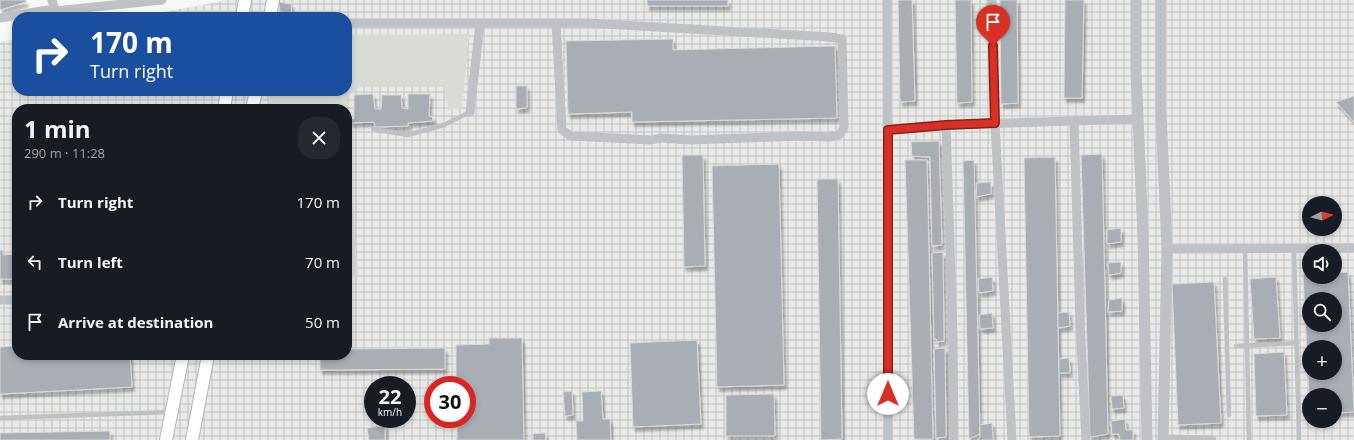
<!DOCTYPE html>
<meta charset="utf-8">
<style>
:root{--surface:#171b24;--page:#242831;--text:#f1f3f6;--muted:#9ea1a6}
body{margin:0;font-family:"Open Sans",sans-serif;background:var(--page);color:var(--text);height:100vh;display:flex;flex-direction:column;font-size:15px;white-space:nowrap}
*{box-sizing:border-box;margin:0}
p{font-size:13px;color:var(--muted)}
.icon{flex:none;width:22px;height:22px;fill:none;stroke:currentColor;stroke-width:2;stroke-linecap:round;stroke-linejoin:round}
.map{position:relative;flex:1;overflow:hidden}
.sheet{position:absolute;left:12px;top:104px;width:340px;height:256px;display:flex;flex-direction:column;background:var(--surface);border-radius:16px;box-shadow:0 2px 6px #0003}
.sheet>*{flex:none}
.banner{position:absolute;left:12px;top:12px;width:340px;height:84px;border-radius:16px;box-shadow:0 2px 6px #0003;background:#1a4fa0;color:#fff;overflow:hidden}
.needle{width:26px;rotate:84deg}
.fabs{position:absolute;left:1302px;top:196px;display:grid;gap:8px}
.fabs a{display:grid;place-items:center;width:40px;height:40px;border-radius:50%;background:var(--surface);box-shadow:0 2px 6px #0003;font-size:20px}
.speed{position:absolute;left:364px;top:376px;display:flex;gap:8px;font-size:20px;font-weight:700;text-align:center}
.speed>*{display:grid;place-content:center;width:52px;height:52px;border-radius:50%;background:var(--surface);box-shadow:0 2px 6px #0003;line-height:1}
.speed small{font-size:10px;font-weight:400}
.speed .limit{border:6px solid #d22;background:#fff;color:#111}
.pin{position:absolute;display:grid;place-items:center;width:34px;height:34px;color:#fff;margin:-41px -17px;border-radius:50% 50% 50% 0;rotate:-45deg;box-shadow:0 0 4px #0007}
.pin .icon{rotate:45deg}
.me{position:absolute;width:44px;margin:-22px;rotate:0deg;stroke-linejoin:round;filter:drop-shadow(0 0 3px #0008)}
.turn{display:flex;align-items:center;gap:14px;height:84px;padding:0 12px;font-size:18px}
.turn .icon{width:52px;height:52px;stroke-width:2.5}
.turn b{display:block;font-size:28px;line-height:34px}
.round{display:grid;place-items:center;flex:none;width:42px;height:42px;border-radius:16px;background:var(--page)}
.headline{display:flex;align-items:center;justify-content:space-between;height:68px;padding:0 12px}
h1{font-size:24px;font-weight:700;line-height:30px}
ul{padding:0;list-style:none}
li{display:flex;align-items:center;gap:12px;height:60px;padding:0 12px}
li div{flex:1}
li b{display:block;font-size:15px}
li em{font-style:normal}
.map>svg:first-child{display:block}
.industrial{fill:url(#industrial-grid);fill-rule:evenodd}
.grass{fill:#d8dcd5}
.building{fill:#a8aeb3;stroke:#d9d9d8;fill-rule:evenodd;filter:url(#shadow)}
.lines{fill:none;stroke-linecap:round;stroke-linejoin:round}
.secondary-casing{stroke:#b0b6b9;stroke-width:14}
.service{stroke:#bec2c4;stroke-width:4.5}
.minor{stroke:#bec2c4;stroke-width:9}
.tertiary{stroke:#bec2c4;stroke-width:11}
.secondary{stroke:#fff;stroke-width:12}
.service-bridge{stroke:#bec2c4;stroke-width:4.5}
.route-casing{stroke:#8d1f18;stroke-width:10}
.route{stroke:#d93025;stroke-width:7}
</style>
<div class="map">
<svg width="1354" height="440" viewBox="0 0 1354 440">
<defs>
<pattern id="industrial-grid" width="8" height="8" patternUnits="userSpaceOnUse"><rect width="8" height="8" fill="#e9e9e8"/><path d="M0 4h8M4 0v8" fill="none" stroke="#c1c1c1"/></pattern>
<filter id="shadow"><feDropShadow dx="2.5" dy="4.5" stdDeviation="1" flood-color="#0004"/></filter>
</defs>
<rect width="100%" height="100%" fill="#f8f8f6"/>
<path class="industrial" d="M224,0h1130v440h-1354v-398l17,-3v52h330v-74h-210l86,-16zM17,109h330v246h-330zM1309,203h26v26h-26zM1309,251h26v26h-26zM1309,299h26v26h-26zM1309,347h26v26h-26zM373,385h34v34h-34zM433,385h34v34h-34zM1309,395h26v26h-26z"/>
<polygon class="grass" points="469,34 462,108 449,110 444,87 359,87 347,96 347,138 358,276 347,277 347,109 268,109 271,91 347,91 347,35"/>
<g class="building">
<polygon points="0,0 26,0 26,2 0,10"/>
<rect x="647" y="0" width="81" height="6"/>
<polygon points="898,0 912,0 915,101 900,102"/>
<polygon points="955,0 971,0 972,102 957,103"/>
<polygon points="1000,0 1017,0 1018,103 1001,104"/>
<polygon points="1065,0 1084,0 1082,98 1064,98"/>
<polygon points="279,2 291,4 292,14 280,12"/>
<polygon points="673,39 673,50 835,46 837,118 632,122 632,112 568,114 566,41"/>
<polygon points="516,86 527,86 527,108 516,109"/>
<polygon points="373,94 375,109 381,109 382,95 401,95 402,108 408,109 408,94 430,94 429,116 433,117 432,121 408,123 408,126 375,127 374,122 351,123 348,119 354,119 354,95"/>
<polygon points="1354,96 1354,122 1336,102"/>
<polygon points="939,141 942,245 932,246 930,157 912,156 911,142"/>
<polygon points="1102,154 1108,434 1090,437 1081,155"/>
<polygon points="682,155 703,155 705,266 684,267"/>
<polygon points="1055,157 1060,436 1029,437 1024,158"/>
<polygon points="905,160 927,160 933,439 914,439"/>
<polygon points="974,160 980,434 969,439 963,161"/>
<polygon points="779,164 784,385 717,387 712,166"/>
<polygon points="817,179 838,179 842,439 821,440"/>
<polygon points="991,182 991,194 976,197 977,183"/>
<polygon points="1121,228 1121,242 1107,244 1107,230"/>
<polygon points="0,250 3,250 3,255 17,254 17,279 0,279"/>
<polygon points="943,252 944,341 937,342 936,339 934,339 932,253"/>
<polygon points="1121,262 1121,273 1109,275 1108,263"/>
<path d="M1348,272l6,140 -19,1v-18h-26l-6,-121h6v3h26v-4zM1309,299h26v26h-26zM1309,347h26v26h-26z"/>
<polygon points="992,277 993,291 979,293 978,279"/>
<polygon points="1276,277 1280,338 1254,339 1250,279"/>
<polygon points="1214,282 1221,423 1178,425 1172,284"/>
<polygon points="1122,298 1122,311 1108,312 1109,300"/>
<polygon points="1069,312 1070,326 1058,328 1058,313"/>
<polygon points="992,313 993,328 980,329 979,315"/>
<polygon points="489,338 522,338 524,440 457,440 457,419 467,419 467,385 456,385 456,345 489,344"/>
<polygon points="697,340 701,424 633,427 630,343"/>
<polygon points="17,346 17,355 130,355 132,387 0,394 0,347"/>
<polygon points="445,348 445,369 320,370 320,355 347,355 347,349"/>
<polygon points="945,348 946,437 936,438 934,349"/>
<polygon points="1284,352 1287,415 1256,416 1254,354"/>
<polygon points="1069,358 1070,373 1059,373 1059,359"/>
<polygon points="572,391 573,415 565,416 563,392"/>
<polygon points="601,391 603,419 610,419 611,440 577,440 576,421 583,421 582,392"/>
<polygon points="774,394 775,436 726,436 726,395"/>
<polygon points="1123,395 1124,408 1112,409 1111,396"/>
<polygon points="1125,419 1126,430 1133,430 1133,440 1120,440 1119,434 1112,434 1111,421"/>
<polygon points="992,423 993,440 977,440 980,437 980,425"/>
<polygon points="385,425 385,440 369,440 367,428"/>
<polygon points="110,431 110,440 0,440 0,433"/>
<polygon points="545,433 546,440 533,440 533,434"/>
</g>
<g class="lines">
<defs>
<g id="secondary">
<polyline points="242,17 245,0"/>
<polyline points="270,17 273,0"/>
<polyline points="224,109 227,91"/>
<polyline points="252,109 256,91"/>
<polyline points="166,440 183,355"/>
<polyline points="192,440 208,355"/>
</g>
</defs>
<use href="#secondary" class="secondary-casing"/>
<g class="service">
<polyline points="373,129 408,135 444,125 470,112"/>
<polyline points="1245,248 1249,440"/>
<polyline points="1294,248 1299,440"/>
<polyline points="1225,279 1229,415"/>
<polyline points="1258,345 1297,343"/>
<polyline points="0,418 170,412"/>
</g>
<g class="minor">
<polyline points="52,0 55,11"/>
<polyline points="887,0 888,440"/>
<polyline points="991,0 995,123 1012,440"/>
<polyline points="0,18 47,10 55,11 162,0"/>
<polyline points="347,23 588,23 830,37 842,39 844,128 839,135 829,137 801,136 692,140 660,138 652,140 571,136 562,130 556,23"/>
<polyline points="470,112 480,23"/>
<polyline points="1074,121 1080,322 1086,440"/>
<polyline points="946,125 953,336 954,440"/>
<polyline points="888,130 946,125 1138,119"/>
<polyline points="1167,249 1354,248"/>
<polyline points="0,300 17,300"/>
<polyline points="1163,439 1212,440"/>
</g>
<g class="tertiary">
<polyline points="1136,0 1136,70 1143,236 1147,440"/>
<polyline points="1161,0 1161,114 1167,249 1163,440"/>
</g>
<use href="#secondary" class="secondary"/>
<polyline class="service-bridge" points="1236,346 1258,345"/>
</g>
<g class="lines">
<defs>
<polyline id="route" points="888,394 888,130 946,125 995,123 993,46"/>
</defs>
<use href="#route" class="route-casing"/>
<use href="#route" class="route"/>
</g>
</svg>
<div class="fabs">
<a><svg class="needle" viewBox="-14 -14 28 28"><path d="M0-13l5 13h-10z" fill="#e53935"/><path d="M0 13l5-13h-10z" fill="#9ea1a6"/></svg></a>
<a><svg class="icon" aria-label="sound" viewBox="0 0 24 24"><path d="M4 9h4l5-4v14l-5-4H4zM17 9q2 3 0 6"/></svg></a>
<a><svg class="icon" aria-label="search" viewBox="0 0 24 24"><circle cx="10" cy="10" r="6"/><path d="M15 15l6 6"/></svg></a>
<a>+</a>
<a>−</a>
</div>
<div class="speed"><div>22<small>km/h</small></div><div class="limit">30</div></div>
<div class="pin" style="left:993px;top:46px;background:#d93025"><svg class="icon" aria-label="arrive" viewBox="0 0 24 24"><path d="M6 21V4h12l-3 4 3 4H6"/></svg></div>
<svg class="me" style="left:888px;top:394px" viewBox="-20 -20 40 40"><circle r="19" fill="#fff"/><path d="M0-13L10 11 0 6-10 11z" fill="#d93025"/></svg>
<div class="banner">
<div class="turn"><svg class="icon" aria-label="right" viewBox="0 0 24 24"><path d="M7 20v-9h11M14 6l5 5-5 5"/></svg><div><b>170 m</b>Turn right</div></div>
</div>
<section class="sheet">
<div class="headline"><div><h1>1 min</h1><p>290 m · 11:28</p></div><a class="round"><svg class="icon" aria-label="close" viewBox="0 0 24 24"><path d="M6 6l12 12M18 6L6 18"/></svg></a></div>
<ul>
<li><svg class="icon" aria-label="right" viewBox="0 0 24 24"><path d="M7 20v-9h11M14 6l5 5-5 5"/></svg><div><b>Turn right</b></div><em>170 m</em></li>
<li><svg class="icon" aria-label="left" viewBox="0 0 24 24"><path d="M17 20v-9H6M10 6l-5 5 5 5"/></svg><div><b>Turn left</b></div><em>70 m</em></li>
<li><svg class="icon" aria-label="arrive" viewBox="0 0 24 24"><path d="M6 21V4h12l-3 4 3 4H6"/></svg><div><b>Arrive at destination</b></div><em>50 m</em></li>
</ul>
</section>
</div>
